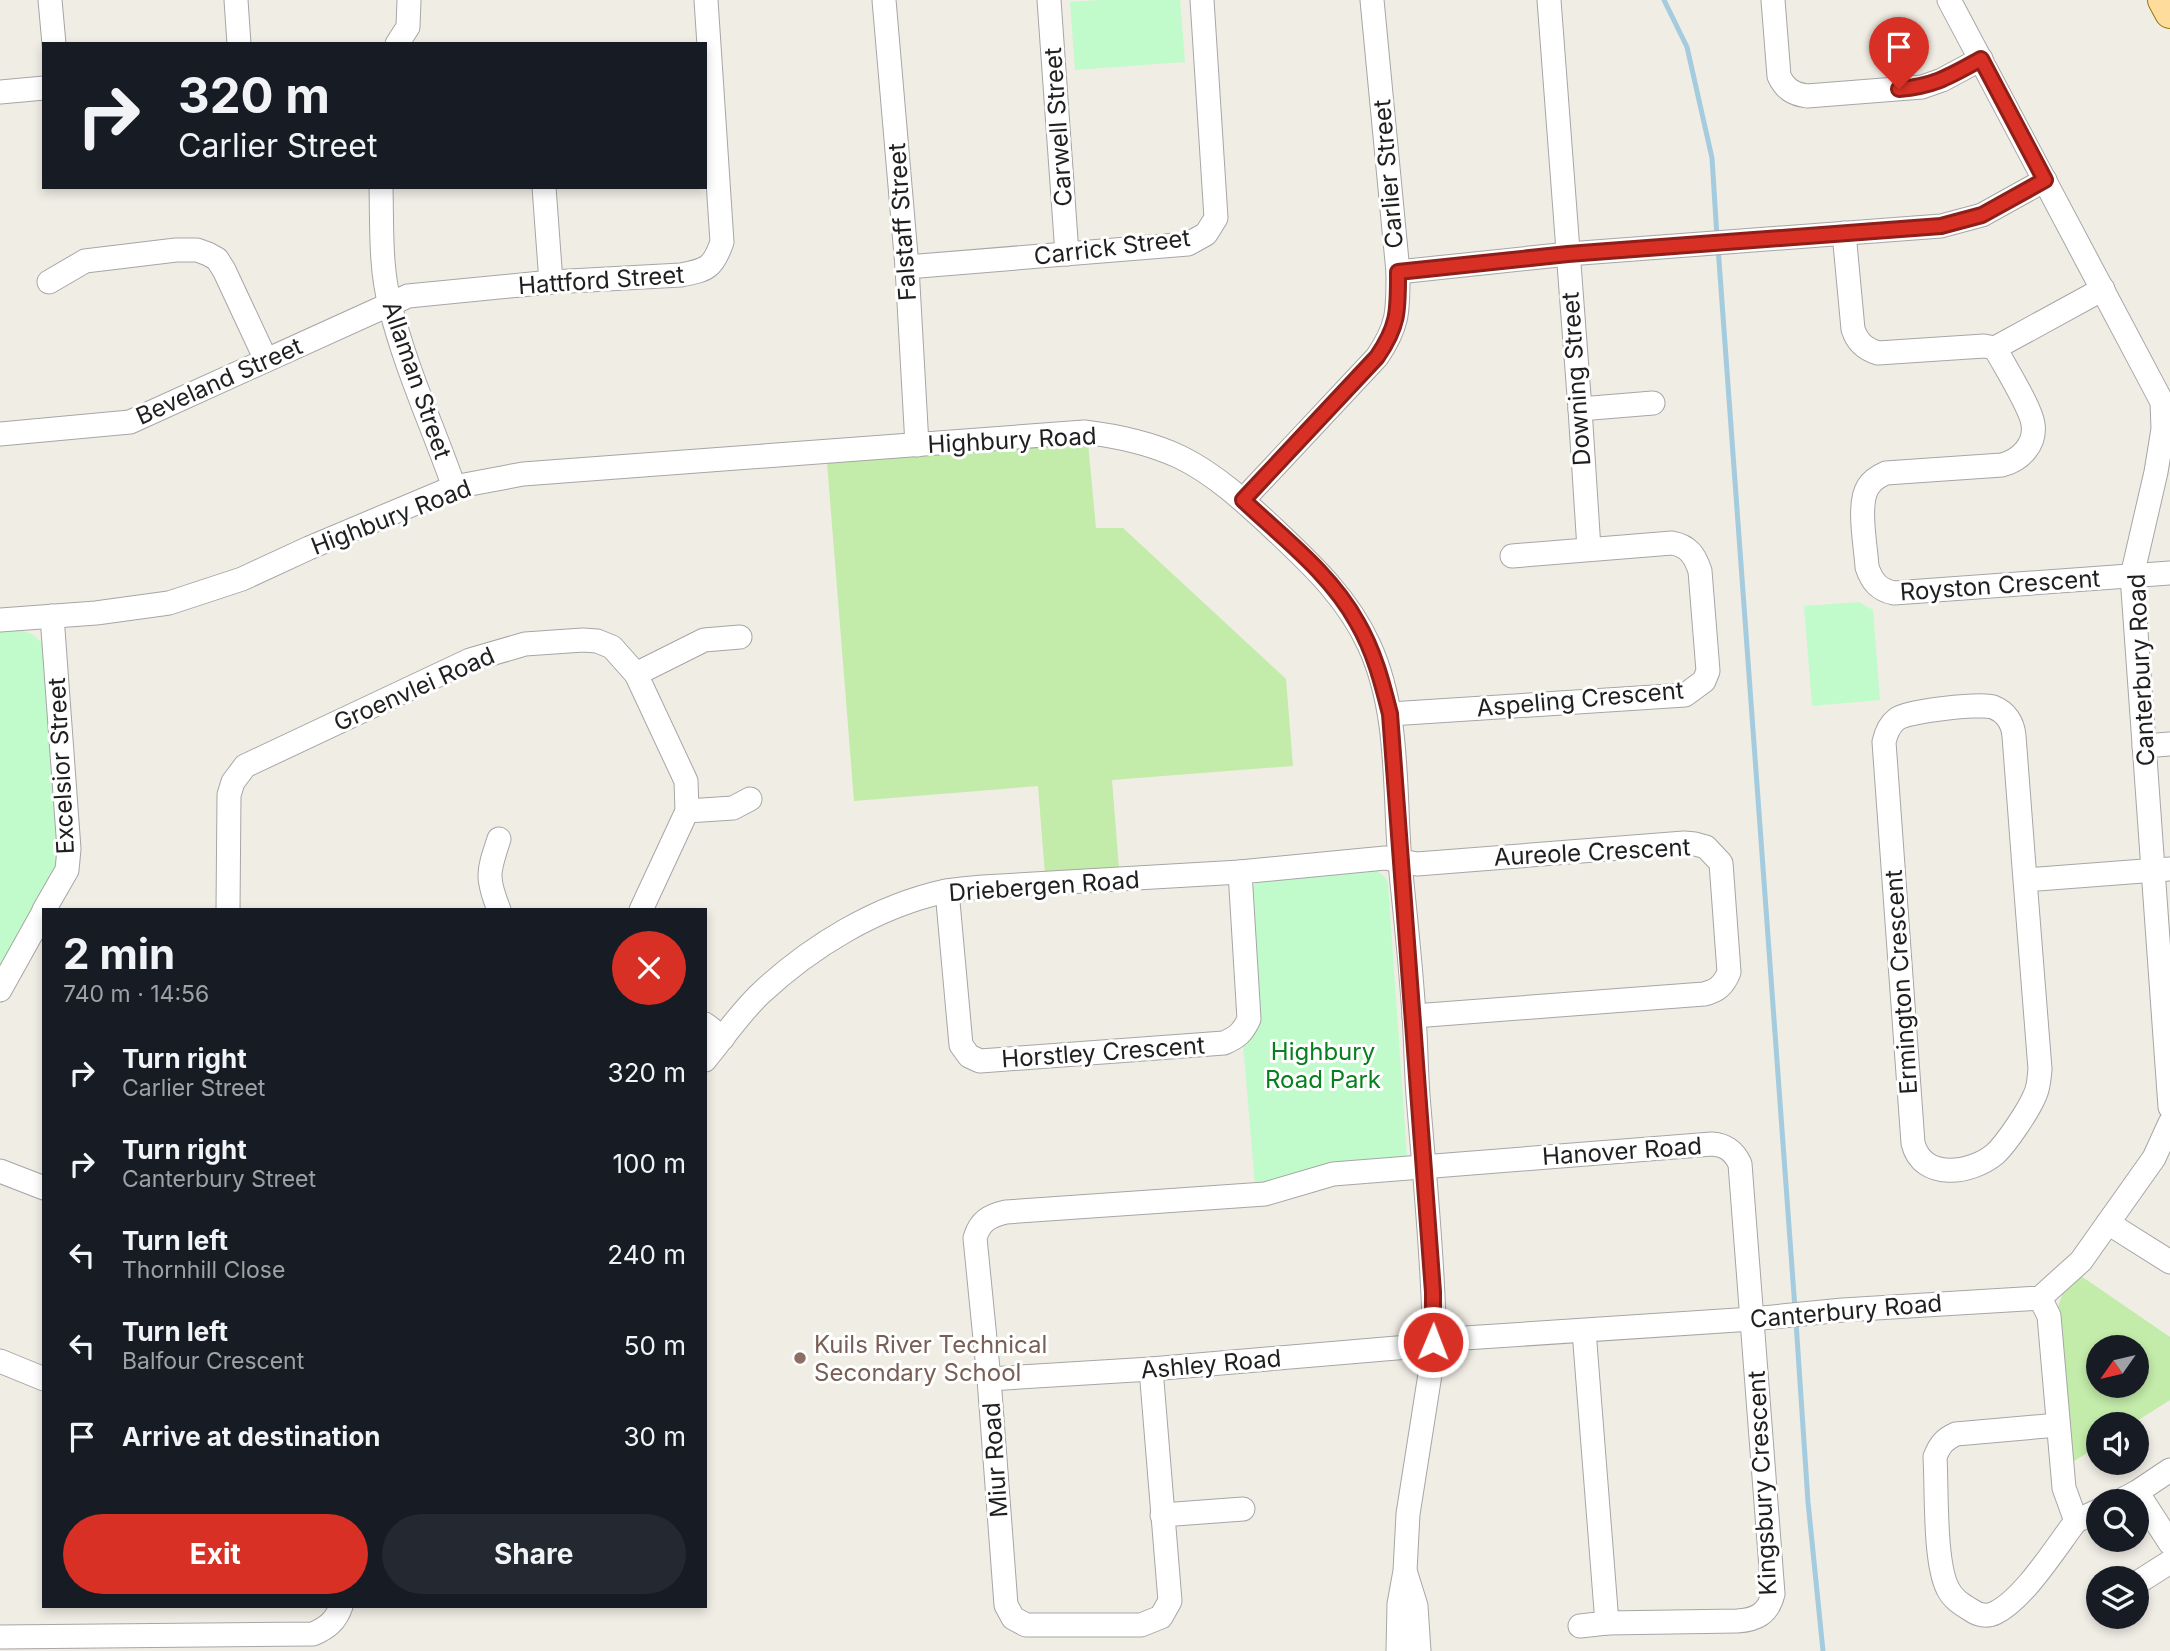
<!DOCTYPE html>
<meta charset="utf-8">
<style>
:root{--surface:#171b24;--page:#242831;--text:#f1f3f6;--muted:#9ea1a6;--accent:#d93025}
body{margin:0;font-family:Inter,sans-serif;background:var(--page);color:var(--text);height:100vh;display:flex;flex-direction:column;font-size:26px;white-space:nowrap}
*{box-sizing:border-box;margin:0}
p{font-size:23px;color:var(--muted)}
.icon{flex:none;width:38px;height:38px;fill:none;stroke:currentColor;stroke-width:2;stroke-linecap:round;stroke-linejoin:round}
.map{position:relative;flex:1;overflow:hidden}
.side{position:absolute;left:42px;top:908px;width:665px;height:700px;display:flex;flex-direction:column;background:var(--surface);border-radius:0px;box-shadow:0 4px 10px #0003}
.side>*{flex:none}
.banner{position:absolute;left:42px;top:42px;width:665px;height:147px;border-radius:0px;box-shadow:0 4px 10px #0003;background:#171b24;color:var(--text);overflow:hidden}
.needle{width:46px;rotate:236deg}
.controls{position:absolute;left:2086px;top:1335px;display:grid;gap:14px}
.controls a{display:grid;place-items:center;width:63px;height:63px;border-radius:50%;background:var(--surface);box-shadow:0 4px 10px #0003;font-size:35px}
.pin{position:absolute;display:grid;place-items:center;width:60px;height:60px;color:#fff;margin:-72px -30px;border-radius:50% 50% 50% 0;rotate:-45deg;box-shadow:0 0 7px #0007}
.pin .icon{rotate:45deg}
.me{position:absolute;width:77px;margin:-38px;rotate:1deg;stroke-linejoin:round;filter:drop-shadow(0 0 5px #0008)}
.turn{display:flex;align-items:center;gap:24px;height:147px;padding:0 21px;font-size:32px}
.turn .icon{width:91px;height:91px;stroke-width:2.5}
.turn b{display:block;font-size:49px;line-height:60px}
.round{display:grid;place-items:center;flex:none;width:74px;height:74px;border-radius:37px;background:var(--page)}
.overview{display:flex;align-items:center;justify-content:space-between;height:119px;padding:0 21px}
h1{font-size:42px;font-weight:700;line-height:52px}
.primary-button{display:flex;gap:14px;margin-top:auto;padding:14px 21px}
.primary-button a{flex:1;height:80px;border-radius:42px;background:var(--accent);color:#fff;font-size:28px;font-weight:700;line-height:80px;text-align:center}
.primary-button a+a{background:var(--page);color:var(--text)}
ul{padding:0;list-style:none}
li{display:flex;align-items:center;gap:21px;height:91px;padding:0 21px}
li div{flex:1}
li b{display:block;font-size:26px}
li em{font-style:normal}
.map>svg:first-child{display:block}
.grass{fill:#c3eba9;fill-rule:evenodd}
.park{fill:#c1fbcb}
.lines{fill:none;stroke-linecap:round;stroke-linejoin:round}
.stream{stroke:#a4cbde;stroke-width:5}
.minor-casing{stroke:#a6a6a6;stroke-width:25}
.major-casing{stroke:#997600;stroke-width:32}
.minor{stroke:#fff;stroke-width:23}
.major{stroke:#fedd9c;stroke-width:30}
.route-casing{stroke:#8d1f18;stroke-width:18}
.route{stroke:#d93025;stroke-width:12}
.education-dot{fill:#8d6e63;stroke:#fff;stroke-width:2.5}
.labels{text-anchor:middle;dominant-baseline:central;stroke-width:6;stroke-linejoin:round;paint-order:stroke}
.street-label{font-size:24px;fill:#1f1f1f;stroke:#fff}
.park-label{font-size:24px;fill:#09801f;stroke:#fff}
.education-label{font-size:24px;fill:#785e54;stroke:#fff;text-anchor:start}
</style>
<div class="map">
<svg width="2170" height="1651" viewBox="0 0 2170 1651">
<rect width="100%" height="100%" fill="#f0ede5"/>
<g class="grass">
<polygon points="1088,443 1096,528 1123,528 1286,679 1293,766 1112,780 1119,869 1045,875 1038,786 854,801 827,462"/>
<path d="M2081,1276l89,61v63l-38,24h-34v22l-30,19 -10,-158 4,-12zM2098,1348h39v38h-39z"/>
</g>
<g class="park">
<polygon points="1099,0 1180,0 1185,62 1075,70 1070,2"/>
<polygon points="1859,602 1873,610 1880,700 1812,706 1804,606"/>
<polygon points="20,630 32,634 43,644 61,848 58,865 0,973 0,632"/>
<polygon points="1376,870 1385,877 1388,883 1407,1157 1255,1186 1243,1043 1251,889 1259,880"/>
</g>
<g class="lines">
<g class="stream">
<polyline points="1664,0 1687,47 1712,158 1717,237"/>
<polyline points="1718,247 1795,1309"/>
<polyline points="1796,1322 1808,1502 1823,1651"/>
</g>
<defs>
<g id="minor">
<polyline points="50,0 54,44"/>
<polyline points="236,0 239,44"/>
<polyline points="884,0 907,267 917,445"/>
<polyline points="1049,0 1067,254"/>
<polyline points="1549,0 1580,409 1589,549"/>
<path d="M1773,0l6,76c6,13 14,18 28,20l115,-9 20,-7 39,-21"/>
<polyline points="1949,0 2162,402 2163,429 2156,472 2132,576 2170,1107"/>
<polyline points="397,44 408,27 409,0"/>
<polyline points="0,92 44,88"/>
<path d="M381,187c1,39 -1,80 9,118 15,62 43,122 64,182"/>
<polyline points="544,187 551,282"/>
<path d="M1844,233l9,96c4,13 12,20 25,24l106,-7 11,2 108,-59"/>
<polyline points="907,267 1188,244 1206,234 1216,218 1202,0"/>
<polyline points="1398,272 1568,254 1941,226 1982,215 2045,180"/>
<polyline points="49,282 85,261 176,250 197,250 208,254 217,259 224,270 266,360"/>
<path d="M1995,348c9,17 36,60 38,76 3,20 -12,36 -31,41l-116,8c-7,3 -14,7 -18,14 -11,17 -2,60 -1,80 5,15 12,23 27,26l276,-20"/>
<polyline points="1580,409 1653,403"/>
<path d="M0,434l130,-12 278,-126 143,-14 130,-7c26,-5 32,-7 41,-33l-16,-242"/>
<path d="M1243,500l134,-143c22,-32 21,-47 21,-85l-26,-272"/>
<path d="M0,620l96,-7 73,-10 73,-24 67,-31 145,-61 69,-13 561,-42c34,4 66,11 96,25 35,17 65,45 93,71 38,36 74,69 96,117 31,67 25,146 31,218 5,51 11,102 14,153 2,26 2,53 4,79 6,76 14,151 16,227l-3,46 -23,146 -3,57 -6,33 -1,47"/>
<polyline points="636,674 704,640 740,637"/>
<path d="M1390,714l295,-19 19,-14 4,-10 -8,-100c-5,-15 -11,-25 -28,-28l-160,13"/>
<polyline points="2144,746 2170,744"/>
<polyline points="687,811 733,808 750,799"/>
<path d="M2025,880l15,189c-1,9 -1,18 -5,26 -6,15 -29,49 -40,59 -24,20 -73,27 -82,-11l-29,-401c2,-9 5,-17 13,-23 10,-8 83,-16 96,-12 13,5 20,16 21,29l11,144 145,-11"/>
<path d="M947,891l14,154 8,11 11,5 244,-18c14,-6 19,-11 25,-24l-9,-147"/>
<polyline points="44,910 67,870 69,849 52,616"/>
<polyline points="228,910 229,795 233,782 245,766 470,660 525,644 583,640 597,641 612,647 636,674 686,781 687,811 641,910"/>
<path d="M499,910c-13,-33 -11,-38 0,-71"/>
<polyline points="0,990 44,911"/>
<polyline points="705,1024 723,1038"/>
<path d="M705,1060c18,-22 35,-47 55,-66 51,-48 117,-88 186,-103 12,-2 25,-3 37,-4l257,-15 145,-14 32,6 267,-21 11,1 11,3 15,16 8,109c-5,13 -12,19 -25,22l-290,22"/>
<polyline points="0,1171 44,1188"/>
<polyline points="2108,1223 2170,1262"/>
<polyline points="2040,1298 2049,1316 2064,1488 2076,1521 2098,1511"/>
<polyline points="0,1361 44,1379"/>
<path d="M1151,1369l19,232 -9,16 -20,8h-115l-13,-7 -7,-13 -17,-226 -14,-141c5,-17 14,-22 31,-26l259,-18 68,-20 379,-30c14,1 22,7 28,20l33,430c-5,20 -17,26 -36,27l-130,2 -23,-292"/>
<polyline points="989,1379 1151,1369 1420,1346 1450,1339 1752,1319 1843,1310 2040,1298 2081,1261 2154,1158 2170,1123"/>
<path d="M2058,1425l-102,9c-11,5 -16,10 -21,23 2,32 -1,106 13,132 5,10 13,15 23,21 7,5 16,7 24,3 29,-14 61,-66 81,-92"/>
<polyline points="2137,1492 2170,1543"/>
<polyline points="2118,1502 2137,1492 2170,1470"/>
<polyline points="1162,1515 1243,1509"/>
<polyline points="1406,1574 1416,1606 1419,1651"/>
<polyline points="2137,1583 2170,1562"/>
<polyline points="1580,1626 1607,1623"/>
<path d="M0,1637l313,-3c14,-6 23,-13 28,-28"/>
</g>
<polyline id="major" points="2163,0 2170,13"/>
</defs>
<use href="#minor" class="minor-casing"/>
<use href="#major" class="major-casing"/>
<use href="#minor" class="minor"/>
<use href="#major" class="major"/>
</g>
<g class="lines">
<defs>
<path id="route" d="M1433,1342v-50l-43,-578c-8,-32 -16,-63 -33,-92 -27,-49 -74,-84 -114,-122l134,-143c22,-32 21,-47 21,-85l170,-18 373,-28 41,-11 63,-35 -64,-121c-31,17 -46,27 -82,30"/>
</defs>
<use href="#route" class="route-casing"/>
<use href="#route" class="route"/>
</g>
<circle class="education-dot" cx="800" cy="1358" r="7"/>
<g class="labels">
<g class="street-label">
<text transform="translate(1058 127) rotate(-94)">Carwell Street</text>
<text transform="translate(1388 174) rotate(-95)">Carlier Street</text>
<text transform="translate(902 222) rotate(-94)">Falstaff Street</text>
<text transform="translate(1112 247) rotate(-7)">Carrick Street</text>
<text transform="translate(601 280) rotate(-4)">Hattford Street</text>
<text transform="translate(1576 379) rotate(-94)">Downing Street</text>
<text transform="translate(417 380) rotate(71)">Allaman Street</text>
<text transform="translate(219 381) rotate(-24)">Beveland Street</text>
<text transform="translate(1012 440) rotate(-3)">Highbury Road</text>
<text transform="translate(391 517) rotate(-21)">Highbury Road</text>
<text transform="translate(2000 585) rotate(-4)">Royston Crescent</text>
<text transform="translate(2141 670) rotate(-93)">Canterbury Road</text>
<text transform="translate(414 689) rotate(-24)">Groenvlei Road</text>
<text transform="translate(1580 699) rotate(-5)">Aspeling Crescent</text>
<text transform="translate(61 766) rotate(-93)">Excelsior Street</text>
<text transform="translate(1592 852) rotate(-3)">Aureole Crescent</text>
<text transform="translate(1044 886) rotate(-4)">Driebergen Road</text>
<text transform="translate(1901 982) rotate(-94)">Ermington Crescent</text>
<text transform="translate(1103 1052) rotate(-4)">Horstley Crescent</text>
<text transform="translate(1622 1151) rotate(-4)">Hanover Road</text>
<text transform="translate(1846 1311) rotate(-5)">Canterbury Road</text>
<text transform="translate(1211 1364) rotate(-5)">Ashley Road</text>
<text transform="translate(995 1460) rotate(-94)">Miur Road</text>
<text transform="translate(1762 1483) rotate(-93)">Kingsbury Crescent</text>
</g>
<g class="park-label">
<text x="1323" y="1051">Highbury<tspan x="1323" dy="28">Road Park</tspan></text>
</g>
<g class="education-label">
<text x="814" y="1344">Kuils River Technical<tspan x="814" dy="28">Secondary School</tspan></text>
</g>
</g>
</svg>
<div class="controls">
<a><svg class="needle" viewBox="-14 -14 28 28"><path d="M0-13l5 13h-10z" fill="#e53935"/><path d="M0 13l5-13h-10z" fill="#9ea1a6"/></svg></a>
<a><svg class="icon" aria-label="sound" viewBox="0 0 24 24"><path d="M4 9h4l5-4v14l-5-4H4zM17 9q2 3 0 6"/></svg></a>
<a><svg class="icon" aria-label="search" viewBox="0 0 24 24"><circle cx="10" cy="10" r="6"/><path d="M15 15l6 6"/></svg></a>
<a><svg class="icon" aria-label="layers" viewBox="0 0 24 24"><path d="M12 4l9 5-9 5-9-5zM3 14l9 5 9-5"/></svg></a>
</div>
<div class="pin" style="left:1899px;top:89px;background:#d93025"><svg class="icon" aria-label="arrive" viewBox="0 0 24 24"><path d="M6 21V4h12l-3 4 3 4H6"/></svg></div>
<svg class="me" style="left:1433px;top:1342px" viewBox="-20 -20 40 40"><circle r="17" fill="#d93025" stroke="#fff" stroke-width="3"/><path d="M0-11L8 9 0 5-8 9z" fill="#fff"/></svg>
<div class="banner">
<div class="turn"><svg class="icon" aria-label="right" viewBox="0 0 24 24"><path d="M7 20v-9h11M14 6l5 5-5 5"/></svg><div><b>320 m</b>Carlier Street</div></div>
</div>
<section class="side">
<div class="overview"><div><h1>2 min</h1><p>740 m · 14:56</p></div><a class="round" style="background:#d93025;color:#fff"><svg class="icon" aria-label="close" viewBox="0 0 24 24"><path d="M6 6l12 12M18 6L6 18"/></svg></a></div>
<ul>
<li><svg class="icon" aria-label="right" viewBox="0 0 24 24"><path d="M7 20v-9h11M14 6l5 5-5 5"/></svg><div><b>Turn right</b><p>Carlier Street</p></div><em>320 m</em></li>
<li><svg class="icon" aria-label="right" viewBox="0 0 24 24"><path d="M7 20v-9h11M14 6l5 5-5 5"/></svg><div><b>Turn right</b><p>Canterbury Street</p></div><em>100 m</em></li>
<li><svg class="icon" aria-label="left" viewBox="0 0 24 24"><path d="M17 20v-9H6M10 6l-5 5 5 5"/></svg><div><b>Turn left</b><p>Thornhill Close</p></div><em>240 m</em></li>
<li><svg class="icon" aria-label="left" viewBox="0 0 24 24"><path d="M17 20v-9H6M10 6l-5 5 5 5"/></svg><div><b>Turn left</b><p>Balfour Crescent</p></div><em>50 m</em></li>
<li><svg class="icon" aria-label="arrive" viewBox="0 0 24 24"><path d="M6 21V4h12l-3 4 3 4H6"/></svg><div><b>Arrive at destination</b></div><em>30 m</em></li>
</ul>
<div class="primary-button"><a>Exit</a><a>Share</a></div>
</section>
</div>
